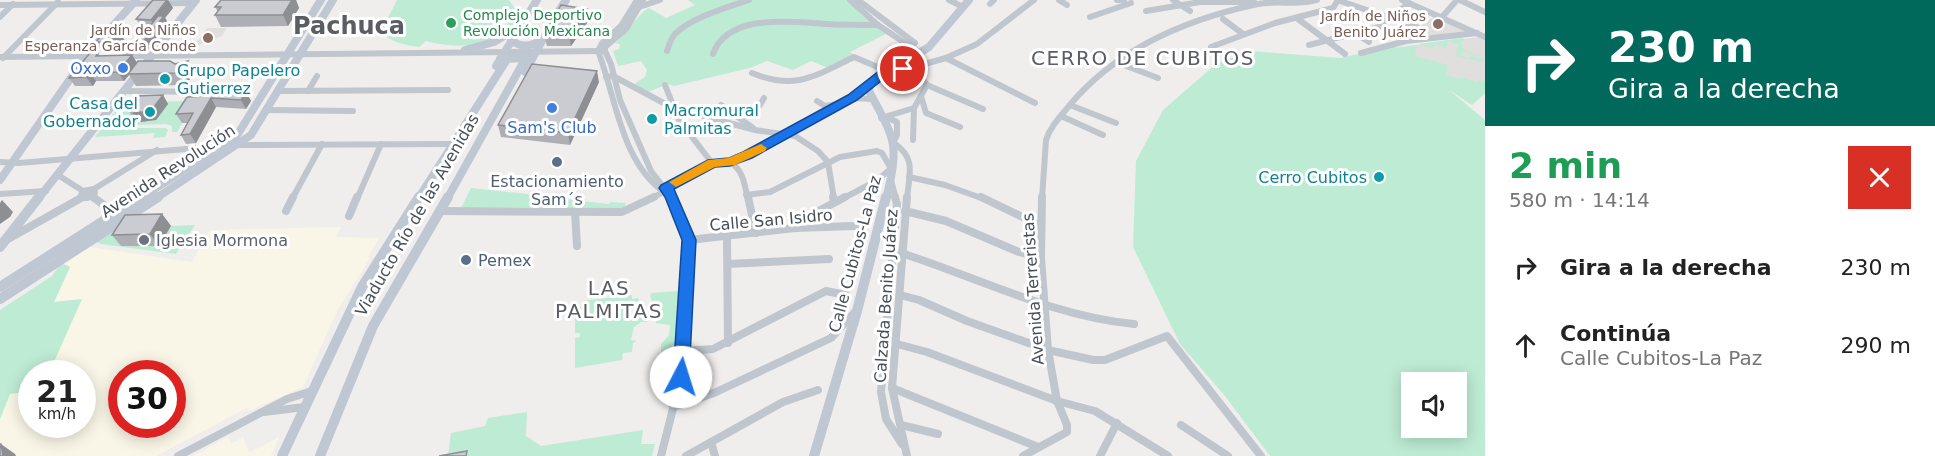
<!DOCTYPE html>
<html lang="es">
<meta charset="utf-8">
<style>
:root{--surface:#fff;--page:#f2f2f2;--text:#222;--muted:#767676}
body{margin:0;font-family:"DejaVu Sans",sans-serif;background:var(--page);color:var(--text);height:100vh;display:flex;flex-direction:column;font-size:22px;white-space:nowrap}
*{box-sizing:border-box;margin:0}
p{font-size:20px;color:var(--muted)}
.icon{flex:none;width:33px;height:33px;fill:none;stroke:currentColor;stroke-width:2;stroke-linecap:round;stroke-linejoin:round}
.map{position:relative;flex:1;overflow:hidden}
.side{display:flex;flex-direction:column;background:var(--surface);width:450px}
.side>*{flex:none}
.guide{background:#00695c;color:#fff;overflow:hidden}
.fabs{position:absolute;left:1401px;top:372px;display:grid;gap:12px}
.fabs a{display:grid;place-items:center;width:66px;height:66px;border-radius:0px;background:var(--surface);box-shadow:0 3px 15px #0003;font-size:30px}
.speed{position:absolute;left:18px;top:360px;display:flex;gap:12px;font-size:30px;font-weight:700;text-align:center}
.speed>*{display:grid;place-content:center;width:78px;height:78px;border-radius:50%;background:var(--surface);box-shadow:0 3px 15px #0003;line-height:1}
.speed small{font-size:15px;font-weight:400}
.speed .limit{border:9px solid #d22;background:#fff;color:#111}
.pin{position:absolute;display:grid;place-items:center;width:51px;height:51px;color:#fff;margin:-26px;border:3px solid #fff;border-radius:50%;box-shadow:0 2px 6px #0007}
.me{position:absolute;width:66px;margin:-33px;rotate:5deg;stroke-linejoin:round;filter:drop-shadow(0 0 4px #0008)}
.turn{display:flex;align-items:center;gap:21px;height:126px;padding:0 24px;font-size:27px}
.turn .icon{width:78px;height:78px;stroke-width:2.5}
.turn b{display:block;font-size:42px;line-height:51px}
.round{display:grid;place-items:center;flex:none;width:63px;height:63px;border-radius:0px;background:var(--page)}
.headline{display:flex;align-items:center;justify-content:space-between;height:102px;padding:0 24px}
h1{font-size:36px;font-weight:800;line-height:45px;color:#1e9e55}
ul{padding:0;list-style:none}
li{display:flex;align-items:center;gap:18px;height:78px;padding:0 24px}
li div{flex:1}
li b{display:block;font-size:22px}
li em{font-style:normal}
main{display:flex;flex:1;min-height:0}
.map>svg:first-child{display:block}
.commercial{fill:#faf6e7;fill-rule:evenodd}
.education{fill:#e1dfde}
.green{fill:#beebd4;fill-rule:evenodd}
.sand{fill:#f0eddf}
.lines{fill:none;stroke-linecap:round;stroke-linejoin:round}
.street-far1{stroke:#bfc6ce;stroke-width:6}
.street{stroke:#bfc6ce;stroke-width:8}
.secondary-far1{stroke:#bfc7d3;stroke-width:8}
.secondary{stroke:#bfc7d3;stroke-width:10}
.wall{fill:#aeafb5}
.shaded-wall{fill:#8d8f93}
.building{fill:#caccd2;stroke:#8d8f93;stroke-width:1.5}
.route{fill:#1a73e8;stroke:#114b97;stroke-width:1.5}
.slow{fill:#f59e0b}
.leisure-dot{fill:#2e9e5b;stroke:#fff;stroke-width:2}
.education-dot{fill:#8d6e63;stroke:#fff;stroke-width:2}
.shop-dot{fill:#3f7fe0;stroke:#fff;stroke-width:2}
.culture-dot{fill:#0f9aa8;stroke:#fff;stroke-width:2}
.service-dot{fill:#5c6f8a;stroke:#fff;stroke-width:2}
.worship-dot{fill:#6b7280;stroke:#fff;stroke-width:2}
.labels{text-anchor:middle;dominant-baseline:central;stroke-width:6;stroke-linejoin:round;paint-order:stroke}
.far-leisure-label{font-size:14px;fill:#27864d;stroke:#fff;text-anchor:start}
.far-education-label{font-size:14px;fill:#785e54;stroke:#fff;text-anchor:end}
.shop-label{font-size:16px;fill:#366cbe;stroke:#fff;text-anchor:end}
.culture-label{font-size:16px;fill:#0d838f;stroke:#fff;text-anchor:start}
.street-label{font-size:16px;fill:#474f59;stroke:#fff}
.service-label{font-size:16px;fill:#4e5e75;stroke:#fff}
.worship-label{font-size:16px;fill:#5b616d;stroke:#fff;text-anchor:start}
.quarter-label{font-size:20px;letter-spacing:1.5px;fill:#5a5d62;stroke:#fff}
.far-town-label{font-size:24px;font-weight:bold;fill:#5a5d62;stroke:#fff}
</style>
<main>
<div class="map">
<svg width="1485" height="456" viewBox="0 0 1485 456">
<rect width="100%" height="100%" fill="#f0eded"/>
<g class="commercial">
<path d="M341,227l-5,10 43,1 -11,19 2,1 -33,53 -34,76 -54,24 -2,-3 -91,48h-140l-1,-4 -8,4h-7v-37l10,-25 21,-3 1,33h50v-50l-33,-1 32,-73 -27,3 16,-36 -10,-6 23,-15 109,16 18,-32zM122,374h50v50h-50z"/>
<polygon points="228,437 231,444 243,437 249,453 279,437 271,456 193,456"/>
</g>
<g class="education">
<polygon points="1435,16 1471,32 1400,40"/>
<polygon points="207,28 227,28 222,36 188,49 177,49 199,40"/>
<polygon points="1480,37 1485,39 1485,93 1472,105 1392,48"/>
</g>
<g class="green">
<path d="M397,0h112l9,13c-8,37 -64,36 -92,28l-7,6c-14,-2 -32,-6 -40,-17l1,-4 5,-2z"/>
<path d="M688,0h159l39,34 -36,18 5,3 -27,13 -17,-7 -18,9 -26,-9 -17,7 -76,18 -6,-2 -20,8 -14,-8 11,-7 2,-7 -6,-9 -23,5 -5,-15 6,-2 1,-5 -5,-1c10,-9 24,-30 34,-35l17,10 29,-13z"/>
<polygon points="1463,38 1465,40 1461,42 1462,48 1483,58 1462,51 1461,56 1470,58 1471,56 1485,60 1482,62 1456,56 1458,44 1448,41 1445,51 1444,47 1436,44 1434,48 1418,44"/>
<path d="M1417,45l-2,11 33,9 -2,10 14,4 1,-2 17,5 1,-2 6,1v12l-13,12 -23,-15 36,30v336h-215l-45,-60 -45,-52 -47,-97 3,-86 27,-51 53,-46 33,-13 91,7 55,-12 2,2zM1412,382h44v46h-44z"/>
<polygon points="195,101 177,132 172,132 172,126 166,124 136,125 136,128 166,128 168,130 165,137 153,138 155,133 95,137 123,102"/>
<polygon points="471,188 555,197 549,207 461,208"/>
<polygon points="564,199 609,204 611,202 626,203 624,208 560,208"/>
<polygon points="124,223 122,246 159,246 171,226 195,225 176,254 101,244 97,242"/>
<polygon points="61,263 70,267 54,302 82,299 49,373 32,374 31,391 10,394 0,419 0,310 52,276"/>
<polygon points="680,291 676,351 661,353 661,344 669,335 670,325 656,323 657,312 650,296 651,293"/>
<polygon points="632,295 632,299 638,298 639,301 628,312 632,316 648,318 647,322 641,322 634,327 631,340 637,341 633,343 632,352 623,353 622,360 575,368 575,338 580,337 580,333 575,333 575,307 582,306 582,301"/>
<polygon points="527,412 526,436 541,446 643,430 641,444 655,444 652,456 448,456 451,433 485,426 488,418"/>
</g>
<polygon class="sand" points="506,12 510,17 506,28 489,37 472,40"/>
<g class="lines">
<g class="street-far1">
<path d="M637,0l-16,26 -19,17 -4,8c18,46 23,111 66,141"/>
<polyline points="850,0 878,25 920,53"/>
<polyline points="858,0 915,43"/>
<polyline points="949,0 963,7"/>
<polyline points="1059,0 1067,5"/>
<polyline points="1117,0 1124,0"/>
<polyline points="1173,0 1190,11"/>
<polyline points="1337,0 1417,27"/>
<polyline points="1402,0 1485,37"/>
<polyline points="1460,0 1485,12"/>
<polyline points="990,4 994,0"/>
<polyline points="0,5 194,3"/>
<polyline points="639,7 660,0"/>
<polyline points="1146,11 1200,2 1254,2"/>
<polyline points="0,17 13,4"/>
<polyline points="1090,17 1131,3"/>
<polyline points="1442,17 1457,0"/>
<polyline points="1223,19 1243,34"/>
<polyline points="1298,19 1345,54"/>
<polyline points="1355,33 1369,42"/>
<polyline points="1309,45 1379,27 1409,3"/>
<polyline points="1211,47 1275,23 1333,8 1338,0"/>
<polyline points="605,51 611,64 620,100 651,171 673,199"/>
<polyline points="605,51 605,47 626,29 643,0"/>
<path d="M667,51c2,-6 4,-13 8,-17 15,-16 53,-27 74,-34"/>
<polyline points="1361,53 1406,41 1477,33"/>
<path d="M713,54c15,-42 80,-32 114,-30 17,1 34,1 51,1"/>
<polyline points="125,56 605,51"/>
<polyline points="0,57 90,56"/>
<polyline points="3,58 58,2"/>
<polyline points="946,58 1035,103"/>
<polyline points="1116,62 1158,78"/>
<polyline points="902,69 921,77 927,85 983,109"/>
<polyline points="903,70 946,58 977,44 1034,0"/>
<path d="M752,73c43,18 63,3 102,-16l33,14"/>
<polyline points="606,77 613,76 673,108 755,130 795,136 818,151 828,162 834,199"/>
<polyline points="665,85 679,120 712,163"/>
<polyline points="124,91 212,92"/>
<polyline points="278,91 448,90"/>
<polyline points="308,91 317,76"/>
<polyline points="921,96 926,113 960,127"/>
<polyline points="852,98 873,99"/>
<polyline points="817,101 825,106 838,104"/>
<polyline points="721,105 753,128"/>
<polyline points="1070,105 1116,123"/>
<polyline points="267,110 353,111"/>
<polyline points="739,116 760,105 764,98"/>
<polyline points="1061,116 1103,135"/>
<polyline points="886,117 897,122 897,135 894,141"/>
<polyline points="881,118 914,108"/>
<polyline points="913,140 914,108 927,85"/>
<path d="M894,143c23,16 15,31 13,56"/>
<polyline points="236,145 452,144"/>
<polyline points="0,162 19,163 222,146"/>
<path d="M730,162c14,9 14,22 18,37"/>
<polyline points="58,175 83,191"/>
<polyline points="909,177 945,185 984,199"/>
<polyline points="891,180 896,199"/>
<polygon points="94,189 95,193 86,198 80,197 83,191"/>
<polyline points="94,189 157,150"/>
<polyline points="0,194 46,191"/>
<polyline points="746,195 770,192 840,157 877,151 882,153 890,167"/>
<polyline points="91,196 95,199"/>
<polyline points="292,199 322,144"/>
<polyline points="357,199 381,144"/>
<polyline points="651,199 712,163 730,162 748,155 841,104 870,84"/>
<polyline points="842,199 876,181 893,167"/>
<path d="M1042,199l4,-59c4,-13 14,-23 23,-34 47,-57 118,-87 189,-102 20,-4 40,2 59,-4"/>
</g>
<g class="street">
<polyline points="82,197 87,197"/>
<polyline points="93,197 116,214"/>
<polyline points="748,197 756,233"/>
<polyline points="833,197 834,202"/>
<polyline points="895,197 897,204 881,392 886,419 902,444"/>
<polyline points="907,197 892,388 907,456"/>
<polyline points="981,197 1041,226"/>
<polyline points="286,211 293,197"/>
<polyline points="439,211 622,212 654,197"/>
<polyline points="905,211 946,221 1019,252 1041,258"/>
<polyline points="575,212 577,246"/>
<polyline points="349,216 357,197"/>
<polyline points="795,228 798,222 845,197"/>
<polyline points="727,237 728,343"/>
<polyline points="8,239 81,198"/>
<polyline points="689,240 795,228 855,226"/>
<path d="M901,253c78,25 151,63 233,71"/>
<polyline points="728,264 829,259"/>
<polyline points="900,295 919,300 967,321 1048,350 1093,360 1105,360 1167,336 1261,456"/>
<polyline points="897,344 927,352 1057,401 1095,411 1168,456"/>
<polyline points="683,351 713,349 826,291 846,295"/>
<polyline points="892,388 1038,447"/>
<polyline points="673,407 714,393 831,338 856,311"/>
<polyline points="264,412 304,407"/>
<polyline points="901,425 938,434"/>
<polyline points="1181,425 1228,456"/>
<polyline points="711,442 715,456"/>
<polyline points="178,456 287,399 312,391"/>
<polyline points="661,456 681,377 689,240 672,197"/>
<polyline points="686,456 783,402 818,390"/>
<polyline points="1023,456 1067,432 1067,425 1057,401 1048,350 1041,258 1042,197"/>
<polyline points="1100,456 1117,423"/>
</g>
<g class="secondary-far1">
<polyline points="557,14 566,0"/>
<path d="M511,40c10,8 20,7 30,0"/>
<polyline points="465,50 494,42 514,30"/>
<polyline points="500,59 529,58"/>
<polyline points="496,66 537,0"/>
<polyline points="525,72 550,26"/>
<polyline points="0,180 86,56 136,0"/>
<polyline points="38,199 196,0"/>
<polyline points="139,199 236,137 321,0"/>
<polyline points="155,199 251,135 333,0"/>
<polyline points="418,199 506,61"/>
<polyline points="447,199 524,61"/>
<path d="M886,199c14,-56 9,-59 -17,-108l1,-7 59,-37 40,-47"/>
</g>
<g class="secondary">
<polyline points="0,247 39,197"/>
<polyline points="0,287 141,197"/>
<polyline points="0,299 158,197"/>
<polyline points="282,456 362,287 419,197"/>
<polyline points="320,456 373,326 448,197"/>
<polyline points="814,456 857,311 886,197"/>
</g>
</g>
<g class="wall">
<polygon points="168,0 173,8 165,18 169,24 148,50 142,50 137,42 148,28 142,28 136,19"/>
<polygon points="221,0 296,0 299,8 288,26 221,27 215,15 218,12 215,7"/>
<polygon points="589,20 571,46 547,46 544,35"/>
<polygon points="119,32 125,41 116,51 102,51 96,42"/>
<polygon points="98,53 100,56 137,63 175,64 195,72 186,85 136,86 129,75 124,81 96,81 93,86 75,86 69,78"/>
<polygon points="599,82 570,145 501,137 498,125"/>
<polygon points="246,92 251,101 246,109 216,107 196,143 186,144 181,135 188,123 182,123 176,114 204,96"/>
<polygon points="163,95 168,104 156,120 140,122 138,118 134,119 128,110"/>
<polygon points="162,214 171,226 159,246 121,246 112,235"/>
</g>
<g class="shaded-wall">
<polygon points="168,0 173,8 165,18 169,24 148,50 143,42 155,27 151,20"/>
<polygon points="292,0 296,0 299,8 288,26 283,15"/>
<polygon points="587,9 589,20 571,46 569,35"/>
<polygon points="119,32 125,41 116,51 110,42"/>
<polygon points="132,55 138,64 128,74 129,75 124,81 118,72"/>
<polygon points="188,61 195,72 186,85 179,73"/>
<polygon points="597,71 599,82 570,145 568,133"/>
<polygon points="90,73 96,81 93,86 86,77"/>
<polygon points="246,92 251,101 246,109 241,100"/>
<polygon points="163,95 168,104 156,120 140,122 134,113"/>
<polygon points="211,98 216,107 196,143 190,134"/>
<polygon points="2,200 13,212 10,217 0,224 0,203"/>
<polygon points="162,214 171,226 159,246 150,234"/>
<polygon points="1,444 15,454 16,456 3,456"/>
</g>
<g class="building">
<polygon points="153,0 167,0 151,20 136,19"/>
<polygon points="221,0 292,0 283,15 215,15 221,7 215,7"/>
<polygon points="561,5 587,9 569,35 544,35"/>
<polygon points="158,16 164,16 143,42 137,42"/>
<polygon points="104,32 119,32 110,42 96,42"/>
<polygon points="90,53 98,53 96,56 132,55 118,72 90,73 86,77 69,78"/>
<polygon points="138,61 170,61 175,64 188,61 179,73 128,74"/>
<polygon points="532,64 597,71 568,133 498,125"/>
<polygon points="246,92 241,100 211,98 190,134 181,135 193,113 176,114 187,97 204,96 206,93"/>
<polygon points="163,95 151,111 134,113 137,110 128,110 136,96"/>
<polygon points="162,214 150,234 112,235 125,215"/>
<polygon points="0,444 1,444 3,456 0,456"/>
<polygon points="467,451 466,456 439,456"/>
</g>
<polygon class="route" points="894,64 909,69 903,73 895,71 891,73 857,100 752,158 730,166 715,167 674,189 696,240 689,377 687,382 681,384 675,382 673,377 682,240 665,197 659,188 661,185 708,160 729,158 743,152 848,95 883,68"/>
<polygon class="slow" points="761,144 767,148 765,151 735,165 715,167 676,187 669,182 708,160 728,158"/>
<circle class="leisure-dot" cx="451" cy="23" r="6"/>
<g class="education-dot">
<circle cx="1438" cy="24" r="6"/>
<circle cx="208" cy="38" r="6"/>
</g>
<g class="shop-dot">
<circle cx="123" cy="68" r="6"/>
<circle cx="552" cy="108" r="6"/>
</g>
<g class="culture-dot">
<circle cx="165" cy="79" r="6"/>
<circle cx="150" cy="112" r="6"/>
<circle cx="652" cy="119" r="6"/>
<circle cx="1379" cy="177" r="6"/>
</g>
<g class="service-dot">
<circle cx="557" cy="162" r="6"/>
<circle cx="466" cy="260" r="6"/>
</g>
<circle class="worship-dot" cx="144" cy="240" r="6"/>
<g class="labels">
<g class="far-leisure-label">
<text x="463" y="15">Complejo Deportivo<tspan x="463" dy="16">Revolución Mexicana</tspan></text>
</g>
<g class="far-education-label">
<text x="1426" y="16">Jardín de Niños<tspan x="1426" dy="16">Benito Juárez</tspan></text>
<text x="196" y="30">Jardín de Niños<tspan x="196" dy="16">Esperanza García Conde</tspan></text>
</g>
<g class="shop-label">
<text x="111" y="68">Oxxo</text>
<text x="552" y="127" text-anchor="middle">Sam's Club</text>
</g>
<g class="culture-label">
<text x="177" y="70">Grupo Papelero<tspan x="177" dy="18">Gutierrez</tspan></text>
<text x="138" y="103" text-anchor="end">Casa del<tspan x="138" dy="18">Gobernador</tspan></text>
<text x="664" y="110">Macromural<tspan x="664" dy="18">Palmitas</tspan></text>
<text x="1367" y="177" text-anchor="end">Cerro Cubitos</text>
</g>
<g class="street-label">
<text transform="translate(168 171) rotate(-33)">Avenida Revolución</text>
<text transform="translate(417 215) rotate(-60)">Viaducto Río de las Avenidas</text>
<text transform="translate(771 220) rotate(-5)">Calle San Isidro</text>
<text transform="translate(855 254) rotate(-75)">Calle Cubitos-La Paz</text>
<text transform="translate(1033 289) rotate(-94)">Avenida Terreristas</text>
<text transform="translate(886 296) rotate(-86)">Calzada Benito Juárez</text>
</g>
<g class="service-label">
<text x="557" y="181">Estacionamiento<tspan x="557" dy="18">Sam´s</tspan></text>
<text x="478" y="260" text-anchor="start">Pemex</text>
</g>
<g class="worship-label">
<text x="156" y="240">Iglesia Mormona</text>
</g>
<g class="quarter-label">
<text x="1143" y="58">CERRO DE CUBITOS</text>
<text x="609" y="288">LAS<tspan x="609" dy="23">PALMITAS</tspan></text>
</g>
<g class="far-town-label">
<text x="349" y="26">Pachuca</text>
</g>
</g>
</svg>
<div class="fabs">
<a><svg class="icon" aria-label="sound" viewBox="0 0 24 24"><path d="M4 9h4l5-4v14l-5-4H4zM17 9q2 3 0 6"/></svg></a>
</div>
<div class="speed"><div>21<small>km/h</small></div><div class="limit">30</div></div>
<div class="pin" style="left:903px;top:69px;background:#d93025"><svg class="icon" aria-label="arrive" viewBox="0 0 24 24"><path d="M6 21V4h12l-3 4 3 4H6"/></svg></div>
<svg class="me" style="left:681px;top:377px" viewBox="-20 -20 40 40"><circle r="19" fill="#fff"/><path d="M0-13L10 11 0 6-10 11z" fill="#1a73e8"/></svg>
</div>
<section class="side">
<div class="guide">
<div class="turn"><svg class="icon" aria-label="right" viewBox="0 0 24 24"><path d="M7 20v-9h11M14 6l5 5-5 5"/></svg><div><b>230 m</b>Gira a la derecha</div></div>
</div>
<div class="headline"><div><h1>2 min</h1><p>580 m · 14:14</p></div><a class="round" style="background:#d93025;color:#fff"><svg class="icon" aria-label="close" viewBox="0 0 24 24"><path d="M6 6l12 12M18 6L6 18"/></svg></a></div>
<ul>
<li><svg class="icon" aria-label="right" viewBox="0 0 24 24"><path d="M7 20v-9h11M14 6l5 5-5 5"/></svg><div><b>Gira a la derecha</b></div><em>230 m</em></li>
<li><svg class="icon" aria-label="ahead" viewBox="0 0 24 24"><path d="M12 20V5M6 11l6-6 6 6"/></svg><div><b>Continúa</b><p>Calle Cubitos-La Paz</p></div><em>290 m</em></li>
</ul>
</section>
</main>
